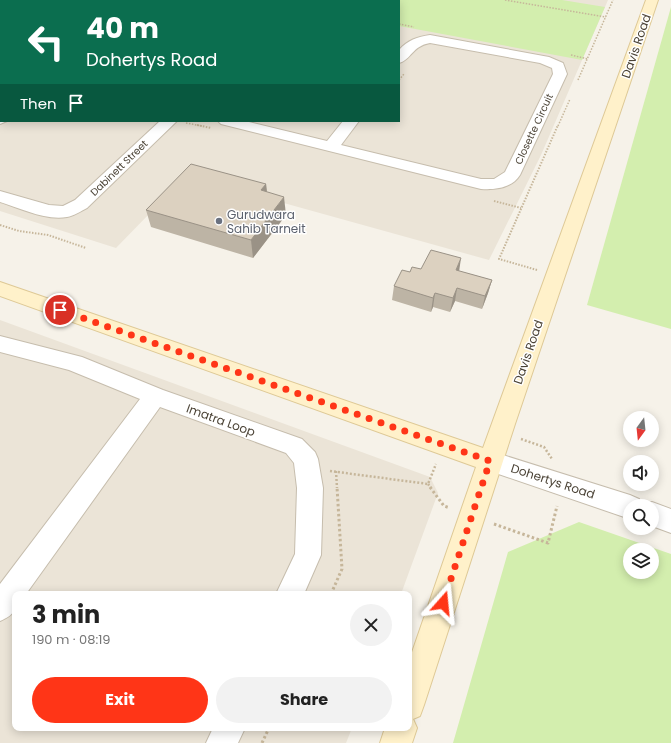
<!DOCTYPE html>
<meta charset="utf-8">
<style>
:root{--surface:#fff;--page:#f2f2f2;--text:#222;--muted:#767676;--accent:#ff3517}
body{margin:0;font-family:Poppins,sans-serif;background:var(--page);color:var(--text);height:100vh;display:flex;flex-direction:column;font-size:15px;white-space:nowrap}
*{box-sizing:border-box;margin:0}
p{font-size:13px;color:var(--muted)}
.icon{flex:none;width:22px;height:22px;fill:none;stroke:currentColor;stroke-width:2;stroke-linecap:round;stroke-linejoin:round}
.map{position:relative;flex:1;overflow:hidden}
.details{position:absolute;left:12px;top:591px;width:400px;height:140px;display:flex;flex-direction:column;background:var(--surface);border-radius:8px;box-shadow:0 2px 10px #0003}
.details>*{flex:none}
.banner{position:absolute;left:0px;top:0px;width:400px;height:122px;box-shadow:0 2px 10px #0003;background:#0b6e4f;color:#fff;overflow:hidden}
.needle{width:26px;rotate:195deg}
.fabs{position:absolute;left:623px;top:411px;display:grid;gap:8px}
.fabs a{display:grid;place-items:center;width:36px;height:36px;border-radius:50%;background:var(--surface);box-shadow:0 2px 10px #0003;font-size:20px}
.pin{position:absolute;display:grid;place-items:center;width:34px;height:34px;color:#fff;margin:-17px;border:2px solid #fff;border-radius:50%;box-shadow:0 1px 4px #0007}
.me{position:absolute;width:44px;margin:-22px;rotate:18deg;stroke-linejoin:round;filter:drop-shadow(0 0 3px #0008)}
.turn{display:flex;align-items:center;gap:14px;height:84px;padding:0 20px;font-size:18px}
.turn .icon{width:52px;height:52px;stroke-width:2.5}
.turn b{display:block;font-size:28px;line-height:34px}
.then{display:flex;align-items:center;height:38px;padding:0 20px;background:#0003;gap:8px;font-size:15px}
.round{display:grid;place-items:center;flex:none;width:42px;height:42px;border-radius:21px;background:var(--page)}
.overview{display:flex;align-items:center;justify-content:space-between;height:68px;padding:0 20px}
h1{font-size:24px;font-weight:700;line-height:30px}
.cta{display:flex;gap:8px;margin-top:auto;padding:8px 20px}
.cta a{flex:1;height:46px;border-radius:24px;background:var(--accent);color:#fff;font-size:16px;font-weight:700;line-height:46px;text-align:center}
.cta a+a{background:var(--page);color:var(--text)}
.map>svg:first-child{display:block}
.residential{fill:#ebe4d7;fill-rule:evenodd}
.green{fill:#d3eeae;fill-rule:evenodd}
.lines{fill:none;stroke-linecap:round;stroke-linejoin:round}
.street-casing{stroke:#c6bdad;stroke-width:2}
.secondary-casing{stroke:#dec996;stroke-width:2}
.path-far3{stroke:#c6b69a;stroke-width:1.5;stroke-dasharray:1.5 1.5;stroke-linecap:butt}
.path-far2{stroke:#c6b69a;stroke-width:2;stroke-dasharray:1.5 1.5;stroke-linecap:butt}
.path-far1{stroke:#c6b69a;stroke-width:2.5;stroke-dasharray:2 2;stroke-linecap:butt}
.path{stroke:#c6b69a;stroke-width:3;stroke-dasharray:2.5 2.5;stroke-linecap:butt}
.street{fill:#fff;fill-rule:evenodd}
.secondary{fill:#fff1ca;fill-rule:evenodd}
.wall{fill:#bdb4a5}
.shaded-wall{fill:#9a9286}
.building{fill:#dcd1c0;stroke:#9a9286}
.route{stroke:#ff3517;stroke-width:7;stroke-dasharray:0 12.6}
.worship-dot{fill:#6b7280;stroke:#fff;stroke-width:1.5}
.labels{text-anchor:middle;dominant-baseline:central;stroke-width:3;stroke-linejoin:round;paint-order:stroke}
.far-street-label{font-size:10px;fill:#4b4336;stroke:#fff}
.street-label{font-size:12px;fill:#4b4336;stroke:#fff}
.worship-label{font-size:12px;fill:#5b616d;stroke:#fff;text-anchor:start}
</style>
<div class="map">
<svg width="671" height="743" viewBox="0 0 671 743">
<rect width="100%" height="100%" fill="#f6f2e9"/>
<g class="residential">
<path d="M0,0h608l-67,155 -52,105 -303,-84 -70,72 -116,-37zM1,1h398v120h-398z"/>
<polygon points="0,320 430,477 438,493 401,594 15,594 15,728 352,728 346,743 0,743"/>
</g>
<g class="green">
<polygon points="262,0 562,0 605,7 582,60 399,26 399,1"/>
<polygon points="671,7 671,329 587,305"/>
<path d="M579,522l92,32v189h-218l55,-191zM630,550h22v22h-22z"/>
</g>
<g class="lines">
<defs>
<g id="street">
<polygon points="225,0 241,0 242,1 226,1"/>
<path d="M430,35l119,22 14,6 4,11 -47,101c-8,13 -25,15 -39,14l-260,-65 -3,-3h27l82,20 16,-20h16l-18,24 140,34h13l11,-7 48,-98 -1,-6 -12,-5 -110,-20c-18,3 -19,17 -31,20v-13c9,-10 18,-13 31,-15z"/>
<polygon points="1,113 1,121 7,121 0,124"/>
<path d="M160,121h17l-90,87c-6,3 -13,8 -20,9 -21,4 -47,-9 -67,-15v-11l49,14 14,1 12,-6z"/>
<path d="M0,336l82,21 81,33 139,49 13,13 3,7 5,29 -2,67 -17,39h-28l19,-40 2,-66 -3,-25 -8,-10 -126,-46 -134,187h-11c0,16 1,20 -15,27v-37l140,-185 -71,-29 -69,-18z"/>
<polygon points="490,451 630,495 639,499 642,506 630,506 630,519 481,468 478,461 481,454"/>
<polygon points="652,502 671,509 671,533 652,526 652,506 643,506"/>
<polygon points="213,728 245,728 238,743 206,743"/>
</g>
<polygon id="secondary" points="646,0 658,0 515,424 424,705 420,716 413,719 417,728 412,743 380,743 385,728 409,728 409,661 476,467 0,296 0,282 483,448"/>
</defs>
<use href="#street" class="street-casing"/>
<use href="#secondary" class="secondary-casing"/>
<g class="path-far3">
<polyline points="204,0 210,1"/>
<polyline points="274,0 279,1"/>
<polyline points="505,0 606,17"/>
<polyline points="23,1 25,0"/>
<polyline points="399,24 414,27"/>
<polyline points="571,55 588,59"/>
<polyline points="399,80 404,74"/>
<polyline points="578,80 613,0"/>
<polyline points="186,123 202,126"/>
<polyline points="558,126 570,99"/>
</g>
<g class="path-far2">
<polyline points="197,125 211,128"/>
<polyline points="494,201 521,208"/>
<polyline points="0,225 19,231 48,235 86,248"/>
<polyline points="537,270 499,259 558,125"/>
</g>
<g class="path-far1">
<polyline points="521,439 544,447 552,459"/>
<polyline points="330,471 428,484 436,464"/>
<polyline points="336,471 337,488"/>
<polyline points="428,484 431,488"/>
</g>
<g class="path">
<polyline points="430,487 444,506 450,508"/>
<polyline points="494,524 548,543 557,506"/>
<polyline points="331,594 342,569 337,487"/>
<polyline points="262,743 269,728"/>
</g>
<use href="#street" class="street"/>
<use href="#secondary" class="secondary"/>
</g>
<g class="wall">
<polygon points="266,184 267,192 286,215 253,258 151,227 146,210"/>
<polygon points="421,269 459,271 492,280 488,293 482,309 455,301 450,312 433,307 431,312 392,300 394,286 410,272"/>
</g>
<g class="shaded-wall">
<polygon points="266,184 268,202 261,190"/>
<polygon points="284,197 286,215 253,258 251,240"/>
<polygon points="461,258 459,272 456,270"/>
<polygon points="492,280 488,293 482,309 485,296"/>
<polygon points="457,288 455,301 450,312 453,298"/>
<polygon points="435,293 433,307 431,312 433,298"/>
</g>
<g class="building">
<polygon points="191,164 266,184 261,190 284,197 251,240 146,210"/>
<polygon points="431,250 461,258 456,270 492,280 485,296 457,288 453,298 435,293 433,298 394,286 402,270 410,272 412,267 421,269"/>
</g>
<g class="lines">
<polyline class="route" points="60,310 490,461 443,603"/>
</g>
<circle class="worship-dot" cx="219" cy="221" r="4"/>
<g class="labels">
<g class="far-street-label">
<text transform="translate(534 129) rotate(-65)">Closette Circuit</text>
<text transform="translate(119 168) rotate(-44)">Dabinett Street</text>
</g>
<g class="street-label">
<text transform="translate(636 46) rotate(-71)">Davis Road</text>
<text transform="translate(528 352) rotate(-71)">Davis Road</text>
<text transform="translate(221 420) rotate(20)">Imatra Loop</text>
<text transform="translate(553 481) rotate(18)">Dohertys Road</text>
</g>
<g class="worship-label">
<text x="227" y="214">Gurudwara<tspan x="227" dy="14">Sahib Tarneit</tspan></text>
</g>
</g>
</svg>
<div class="fabs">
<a><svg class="needle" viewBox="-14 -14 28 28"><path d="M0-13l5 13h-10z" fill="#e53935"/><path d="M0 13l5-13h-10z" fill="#767676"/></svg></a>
<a><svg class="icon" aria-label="sound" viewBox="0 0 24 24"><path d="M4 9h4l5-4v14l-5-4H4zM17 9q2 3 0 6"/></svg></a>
<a><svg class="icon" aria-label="search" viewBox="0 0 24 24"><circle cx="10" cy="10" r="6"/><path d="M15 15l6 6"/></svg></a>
<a><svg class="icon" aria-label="layers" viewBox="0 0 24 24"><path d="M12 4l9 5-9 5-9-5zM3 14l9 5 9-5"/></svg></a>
</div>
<div class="pin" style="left:60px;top:310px;background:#d93025"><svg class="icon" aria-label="arrive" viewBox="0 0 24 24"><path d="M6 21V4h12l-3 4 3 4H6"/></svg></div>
<svg class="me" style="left:443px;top:603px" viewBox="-20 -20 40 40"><path d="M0-17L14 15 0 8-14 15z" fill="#ff3517" stroke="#fff" stroke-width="4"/></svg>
<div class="banner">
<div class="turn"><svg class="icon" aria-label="left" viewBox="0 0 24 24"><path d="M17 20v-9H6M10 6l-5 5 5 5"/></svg><div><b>40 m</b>Dohertys Road</div></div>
<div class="then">Then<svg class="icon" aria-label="arrive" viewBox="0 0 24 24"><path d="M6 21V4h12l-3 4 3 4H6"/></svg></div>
</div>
<section class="details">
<div class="overview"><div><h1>3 min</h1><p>190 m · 08:19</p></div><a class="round"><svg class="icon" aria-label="close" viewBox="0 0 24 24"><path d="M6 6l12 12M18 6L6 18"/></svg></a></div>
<div class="cta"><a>Exit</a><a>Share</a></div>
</section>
</div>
